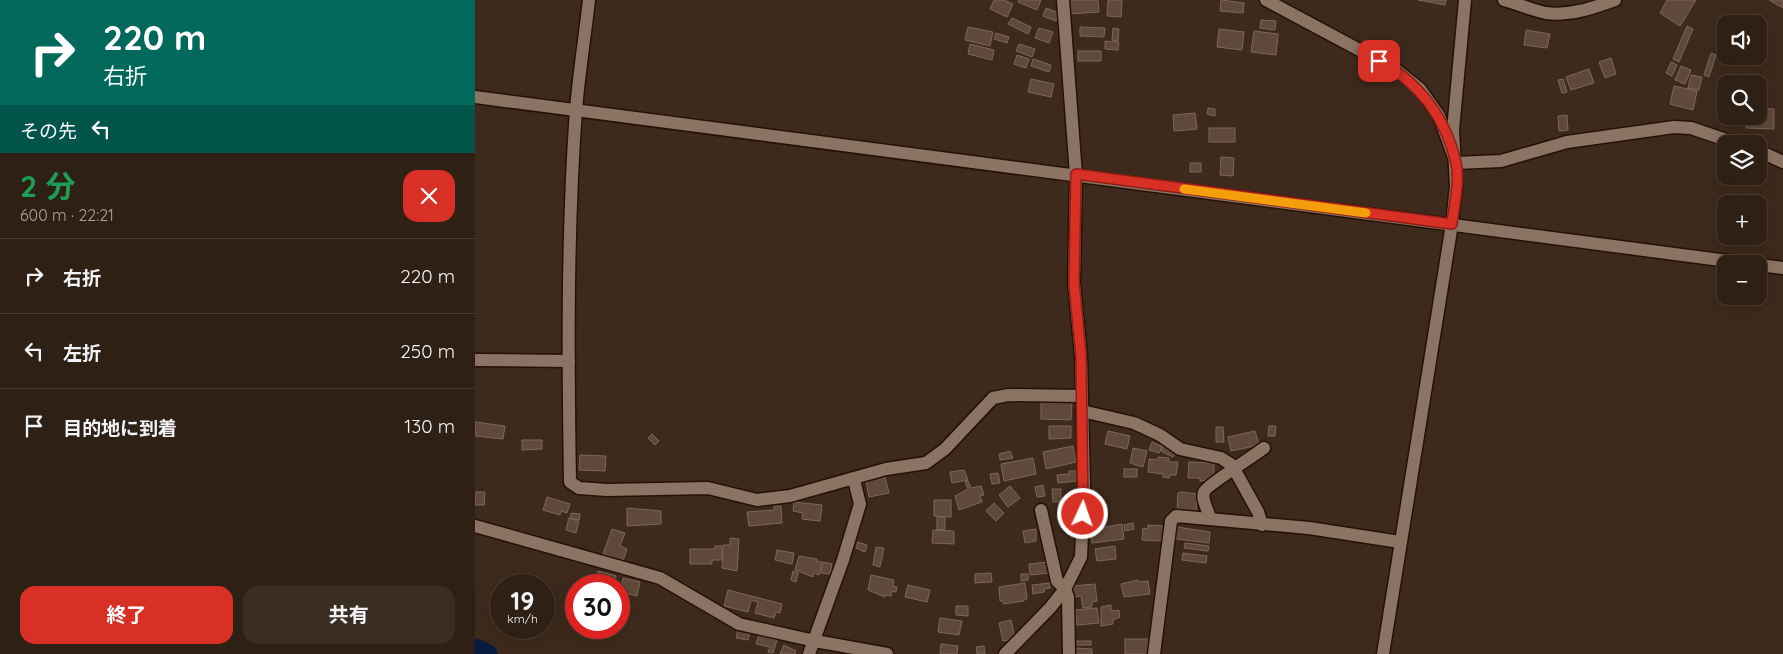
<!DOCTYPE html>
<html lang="ja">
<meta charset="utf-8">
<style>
:root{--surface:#2e2015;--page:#3a2d22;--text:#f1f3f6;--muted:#a7a3a0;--line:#493e34;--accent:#d93025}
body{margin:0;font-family:Quicksand,"Noto Sans JP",sans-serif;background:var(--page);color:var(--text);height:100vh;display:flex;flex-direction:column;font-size:19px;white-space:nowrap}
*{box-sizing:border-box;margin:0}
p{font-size:16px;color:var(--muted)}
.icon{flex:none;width:28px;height:28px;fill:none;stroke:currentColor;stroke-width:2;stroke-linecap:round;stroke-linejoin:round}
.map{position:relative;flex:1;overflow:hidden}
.drawer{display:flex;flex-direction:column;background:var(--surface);width:475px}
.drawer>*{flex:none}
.top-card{background:#00695c;color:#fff;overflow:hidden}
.tools{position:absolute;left:1242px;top:15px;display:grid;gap:10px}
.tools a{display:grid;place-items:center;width:50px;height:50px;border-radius:10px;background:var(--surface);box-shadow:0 5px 20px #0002,0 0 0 1px var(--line);font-size:25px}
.speed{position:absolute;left:15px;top:574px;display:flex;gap:10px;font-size:25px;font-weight:700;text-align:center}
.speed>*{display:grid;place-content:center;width:65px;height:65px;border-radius:50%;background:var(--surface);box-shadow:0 5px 20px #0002,0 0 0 1px var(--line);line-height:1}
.speed small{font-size:12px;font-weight:400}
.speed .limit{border:8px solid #d22;background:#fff;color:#111}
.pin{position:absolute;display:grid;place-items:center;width:42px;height:42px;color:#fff;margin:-21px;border-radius:10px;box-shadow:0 2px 8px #0006}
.me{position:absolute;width:55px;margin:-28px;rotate:3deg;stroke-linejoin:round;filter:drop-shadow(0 0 4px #0008)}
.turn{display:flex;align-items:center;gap:18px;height:105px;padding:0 20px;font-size:22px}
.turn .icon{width:65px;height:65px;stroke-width:2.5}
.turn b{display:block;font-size:35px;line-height:42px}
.then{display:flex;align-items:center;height:48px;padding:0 20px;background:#0003;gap:10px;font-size:19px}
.round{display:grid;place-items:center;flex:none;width:52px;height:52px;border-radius:15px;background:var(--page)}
.summary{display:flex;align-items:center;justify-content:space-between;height:85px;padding:0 20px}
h1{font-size:30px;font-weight:700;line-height:38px;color:#1e9e55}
.primary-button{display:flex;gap:10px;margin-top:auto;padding:10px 20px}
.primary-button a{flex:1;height:58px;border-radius:15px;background:var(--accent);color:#fff;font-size:20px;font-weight:700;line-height:58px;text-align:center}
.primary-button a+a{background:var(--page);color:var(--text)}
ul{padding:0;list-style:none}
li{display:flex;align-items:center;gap:15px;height:75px;padding:0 20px;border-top:1px solid var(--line)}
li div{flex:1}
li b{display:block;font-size:19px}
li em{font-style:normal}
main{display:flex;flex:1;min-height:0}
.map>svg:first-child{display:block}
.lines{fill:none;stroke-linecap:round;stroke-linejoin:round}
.river{stroke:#081c41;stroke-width:19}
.building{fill:#5f493a;stroke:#7e6757}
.minor-casing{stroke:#251205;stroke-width:15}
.minor{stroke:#8c7464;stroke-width:12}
.route-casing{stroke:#8d1f18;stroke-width:12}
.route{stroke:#d93025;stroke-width:9}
.slow{stroke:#f59e0b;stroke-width:9}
</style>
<main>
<section class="drawer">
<div class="top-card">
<div class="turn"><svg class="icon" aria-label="right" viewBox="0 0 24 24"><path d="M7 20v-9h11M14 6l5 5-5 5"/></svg><div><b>220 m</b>右折</div></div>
<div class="then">その先<svg class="icon" aria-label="left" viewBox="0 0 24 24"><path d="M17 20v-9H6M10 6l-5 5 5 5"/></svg></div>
</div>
<div class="summary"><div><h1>2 分</h1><p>600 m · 22:21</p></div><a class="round" style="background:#d93025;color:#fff"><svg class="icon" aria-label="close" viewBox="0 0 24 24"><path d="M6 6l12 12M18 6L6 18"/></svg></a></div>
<ul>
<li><svg class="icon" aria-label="right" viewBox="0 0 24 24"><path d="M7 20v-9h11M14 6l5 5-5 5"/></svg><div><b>右折</b></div><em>220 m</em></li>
<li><svg class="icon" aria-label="left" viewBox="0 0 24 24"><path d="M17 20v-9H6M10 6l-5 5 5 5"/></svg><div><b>左折</b></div><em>250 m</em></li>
<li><svg class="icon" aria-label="arrive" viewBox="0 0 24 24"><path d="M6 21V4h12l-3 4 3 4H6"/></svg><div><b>目的地に到着</b></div><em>130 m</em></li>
</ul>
<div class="primary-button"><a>終了</a><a>共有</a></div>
</section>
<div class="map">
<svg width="1308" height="654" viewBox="0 0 1308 654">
<rect width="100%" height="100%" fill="#3e2a1c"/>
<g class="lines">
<polyline class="river" points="0,648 13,654"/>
</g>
<g class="building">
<polygon points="519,0 529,0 538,4 532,17 515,9"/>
<polygon points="544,0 566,0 562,10 543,2"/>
<polygon points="593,0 623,0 624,12 594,14"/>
<polygon points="633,0 647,0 646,17 632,16"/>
<polygon points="746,0 769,3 768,13 745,11"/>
<polygon points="943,0 971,0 970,5"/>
<polygon points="1192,0 1221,0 1205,26 1185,13"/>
<polygon points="1294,0 1308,0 1308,8"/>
<polygon points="571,8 584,13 581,21 568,16"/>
<polygon points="537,18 556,27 553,34 533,24"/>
<polygon points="786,20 801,21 800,30 785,28"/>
<polygon points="1212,26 1218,29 1204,62 1198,59"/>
<polygon points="493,27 518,32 515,46 490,40"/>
<polygon points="605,27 630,28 629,37 605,36"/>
<polygon points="564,28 578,32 574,43 560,38"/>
<polygon points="638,28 644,29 643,41 637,40"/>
<polygon points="744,29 769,32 767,50 742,47"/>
<polygon points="1051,30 1075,34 1072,48 1049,45"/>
<polygon points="779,31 803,34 801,55 776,52"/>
<polygon points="521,33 534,37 532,43 519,39"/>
<polygon points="630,41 644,42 643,50 630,49"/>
<polygon points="495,44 519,50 517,60 493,54"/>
<polygon points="544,44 560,49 557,57 541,51"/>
<rect x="603" y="51" width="23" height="10"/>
<polygon points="1236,53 1241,55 1234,77 1229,75"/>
<polygon points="542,55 554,59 551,68 539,64"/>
<polygon points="1136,58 1141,74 1130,78 1124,62"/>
<polygon points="558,59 576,65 574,72 556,66"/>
<polygon points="1196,62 1202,65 1197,76 1191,73"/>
<polygon points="1206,66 1216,70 1210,84 1200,80"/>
<polygon points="1114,69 1119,83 1096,90 1091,77"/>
<polygon points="1216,75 1227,77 1224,90 1213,88"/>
<polygon points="556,79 579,84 576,97 553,92"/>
<polygon points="1088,79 1092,92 1087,93 1083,80"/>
<polygon points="1199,86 1222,91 1218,110 1195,104"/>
<polygon points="733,108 740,109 740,116 732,114"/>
<polygon points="1284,108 1299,109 1299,129 1271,128 1272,116 1284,116"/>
<polygon points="720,113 722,129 699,131 698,115"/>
<polygon points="1092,115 1093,130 1084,131 1083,116"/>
<rect x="734" y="128" width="26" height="14"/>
<polygon points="746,157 759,158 758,176 745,175"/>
<rect x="715" y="163" width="11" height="9"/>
<polygon points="566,400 597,401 596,420 566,419"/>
<polygon points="0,422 30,426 28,439 0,436"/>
<polygon points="574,426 596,426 596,438 574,439"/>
<polygon points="794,426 801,426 800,436 793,436"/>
<polygon points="741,427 748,427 749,442 741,442"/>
<polygon points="633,431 655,436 652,449 630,444"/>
<polygon points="780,431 784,445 756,451 753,437"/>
<polygon points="177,434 184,441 180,445 173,438"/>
<polygon points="47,440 67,440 67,449 47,450"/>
<polygon points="677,442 687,446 684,453 674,450"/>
<polygon points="598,446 601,462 571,469 568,452"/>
<polygon points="688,446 701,452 698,457 686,451"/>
<polygon points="658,448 672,451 668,467 655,463"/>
<polygon points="535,451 538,458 525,460 524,454"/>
<polygon points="105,455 131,456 130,471 104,470"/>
<polygon points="683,457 694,458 694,462 703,462 701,475 695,475 694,478 688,477 688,474 673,472 674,459 683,460"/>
<polygon points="558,458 561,474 529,481 526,464"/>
<polygon points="714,462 739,463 739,479 725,481 725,478 713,478"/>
<rect x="649" y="469" width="13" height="8"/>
<polygon points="489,470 493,480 477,483 475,472"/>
<polygon points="594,471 601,471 602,481 583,483 582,475 594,474"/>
<polygon points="523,473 525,483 517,484 515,474"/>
<polygon points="410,477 414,493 394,497 391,481"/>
<polygon points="493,481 496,488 506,486 509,495 505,496 507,502 484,510 480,496 493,489 490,482"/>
<polygon points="568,485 570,496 562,497 560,487"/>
<polygon points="535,486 545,498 533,507 524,495"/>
<polygon points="577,489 586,489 586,502 578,502"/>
<polygon points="0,492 10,492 9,505 0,505"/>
<polygon points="706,492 722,494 721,512 702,511 703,493"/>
<polygon points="72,497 95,504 92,513 86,511 85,515 68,510"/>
<polygon points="459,500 476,500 476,517 459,516"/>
<polygon points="319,502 347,505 345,521 327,519 328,513 318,511"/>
<polygon points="519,503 529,513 521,521 511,511"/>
<polygon points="299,506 306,506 307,523 274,526 272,512 299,510"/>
<polygon points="152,508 186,511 186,524 152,526"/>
<polygon points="96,513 105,514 104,520 95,518"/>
<polygon points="462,517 470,517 470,529 462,530"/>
<polygon points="94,518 104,521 101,533 91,530"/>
<polygon points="658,523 659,529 650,531 649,525"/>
<polygon points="647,524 649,539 617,543 615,530"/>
<polygon points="673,525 688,526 687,541 667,540 668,528 673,529"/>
<polygon points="702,527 735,532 734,543 701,539"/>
<polygon points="137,529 150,533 145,546 152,549 148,561 128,554"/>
<polygon points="561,529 561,541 550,543 548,531"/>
<polygon points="458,530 479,531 479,544 457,543"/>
<polygon points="255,538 264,539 262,571 247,568 248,545 255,545"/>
<polygon points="383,542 392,545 390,552 381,548"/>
<polygon points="710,543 734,546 733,551 709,548"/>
<polygon points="240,546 247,546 247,560 237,560 237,564 215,564 215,549 240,549"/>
<polygon points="640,546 641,559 622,561 620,549"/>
<polygon points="401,547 409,548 405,567 398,565"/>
<polygon points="302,550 319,553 317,564 300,560"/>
<polygon points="708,553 732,556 731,563 707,560"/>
<polygon points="324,556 342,559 341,561 347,562 344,575 339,573 338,577 320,570"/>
<polygon points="348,562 357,564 355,574 346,573"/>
<polygon points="573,562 575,573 555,575 554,564"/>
<polygon points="123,571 141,576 139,585 120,584"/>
<polygon points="318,571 323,573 321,582 316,580"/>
<polygon points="516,573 517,582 500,583 500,574"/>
<polygon points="546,574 553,574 553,580 546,581"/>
<polygon points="396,575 419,580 418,586 422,587 421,592 417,591 416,596 411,595 410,597 393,590"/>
<polygon points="148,578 165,582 162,596 145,592"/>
<polygon points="663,580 664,582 673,581 675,594 649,597 646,584"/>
<polygon points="550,583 552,599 549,599 549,601 528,604 528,601 525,601 524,587"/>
<polygon points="575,583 575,588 569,589 569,592 558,594 557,585"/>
<polygon points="620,584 622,601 617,602 617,607 608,608 606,596 599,597 597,586"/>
<polygon points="433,585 455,590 452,602 430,597"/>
<polygon points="253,590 307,604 305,613 301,612 299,618 280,613 283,602 276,600 273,612 249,606"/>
<polygon points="636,605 636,611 644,610 645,617 638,620 638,624 626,626 626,607"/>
<polygon points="481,606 493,606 493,616 481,615"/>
<polygon points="622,608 624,623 602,625 600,610"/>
<polygon points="465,618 487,621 484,635 463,632"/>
<polygon points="536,620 540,639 528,641 524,623"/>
<polygon points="263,629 275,632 273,640 261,638"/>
<polygon points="284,635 302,640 298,653 293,652 295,647 281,644"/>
<rect x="650" y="639" width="25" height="15"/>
<rect x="602" y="641" width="14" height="4"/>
<polygon points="466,644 483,646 482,654 465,654"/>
<polygon points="309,645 321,651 320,654 305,654"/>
<polygon points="509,646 510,654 502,654 501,647"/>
<polygon points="602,648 617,649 617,654 598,654 598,649"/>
</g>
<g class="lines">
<defs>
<g id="minor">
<path d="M114,0c-4,36 -10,73 -13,110 -9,123 -8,248 -6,372l9,6 28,2 101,-2 49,12 33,-4 96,-27 40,-6 19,-14 48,-51 15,-3 73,1"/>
<polyline points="791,0 920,69 945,89 964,116 981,163 1026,161 1092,142 1199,127 1216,128 1263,144"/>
<path d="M1029,0c14,4 28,10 42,13 24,3 47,-5 69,-13"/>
<polyline points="0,97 1276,264"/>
<polyline points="1284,151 1308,162"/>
<polyline points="1284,265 1308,268"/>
<polyline points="0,360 94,361"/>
<polyline points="607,411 659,423 685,435 705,449 746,458 757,465 783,512 787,525"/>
<polyline points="566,510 582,581 590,589 593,597 594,654"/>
<path d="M735,519c-1,-8 -9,-19 -6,-27 2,-6 51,-37 60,-44"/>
<polyline points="0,526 185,578 264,624 340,641 412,654"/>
<polyline points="334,654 368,560 385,504 379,480"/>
<polyline points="530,654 575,608 590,589 606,557 609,486 606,356 599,283 601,175 588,0"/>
<polyline points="679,654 696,521 701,516 834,528 925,542"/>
<polyline points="908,654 977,224 981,186 978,130 990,0"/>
</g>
</defs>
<use href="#minor" class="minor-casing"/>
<use href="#minor" class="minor"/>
</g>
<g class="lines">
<defs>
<path id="route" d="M608,514l-2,-158 -7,-73 2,-109 376,50c2,-19 8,-42 4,-61 -10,-45 -37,-81 -77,-102"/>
</defs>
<use href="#route" class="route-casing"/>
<use href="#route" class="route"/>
<polyline class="slow" points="709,189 891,213"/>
</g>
</svg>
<div class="tools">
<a><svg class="icon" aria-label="sound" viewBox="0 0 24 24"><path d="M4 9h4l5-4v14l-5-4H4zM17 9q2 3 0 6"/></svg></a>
<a><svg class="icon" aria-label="search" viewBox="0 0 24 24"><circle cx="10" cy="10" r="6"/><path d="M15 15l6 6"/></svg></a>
<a><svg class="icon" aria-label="layers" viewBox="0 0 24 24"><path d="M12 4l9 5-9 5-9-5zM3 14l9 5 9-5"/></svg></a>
<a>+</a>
<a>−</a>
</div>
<div class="speed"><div>19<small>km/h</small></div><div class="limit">30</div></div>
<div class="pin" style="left:904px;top:61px;background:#d93025"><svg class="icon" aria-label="arrive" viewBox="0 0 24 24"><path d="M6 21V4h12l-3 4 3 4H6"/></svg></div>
<svg class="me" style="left:608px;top:514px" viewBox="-20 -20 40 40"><circle r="17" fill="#d93025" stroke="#fff" stroke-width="3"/><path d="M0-11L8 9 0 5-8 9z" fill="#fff"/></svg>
</div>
</main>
